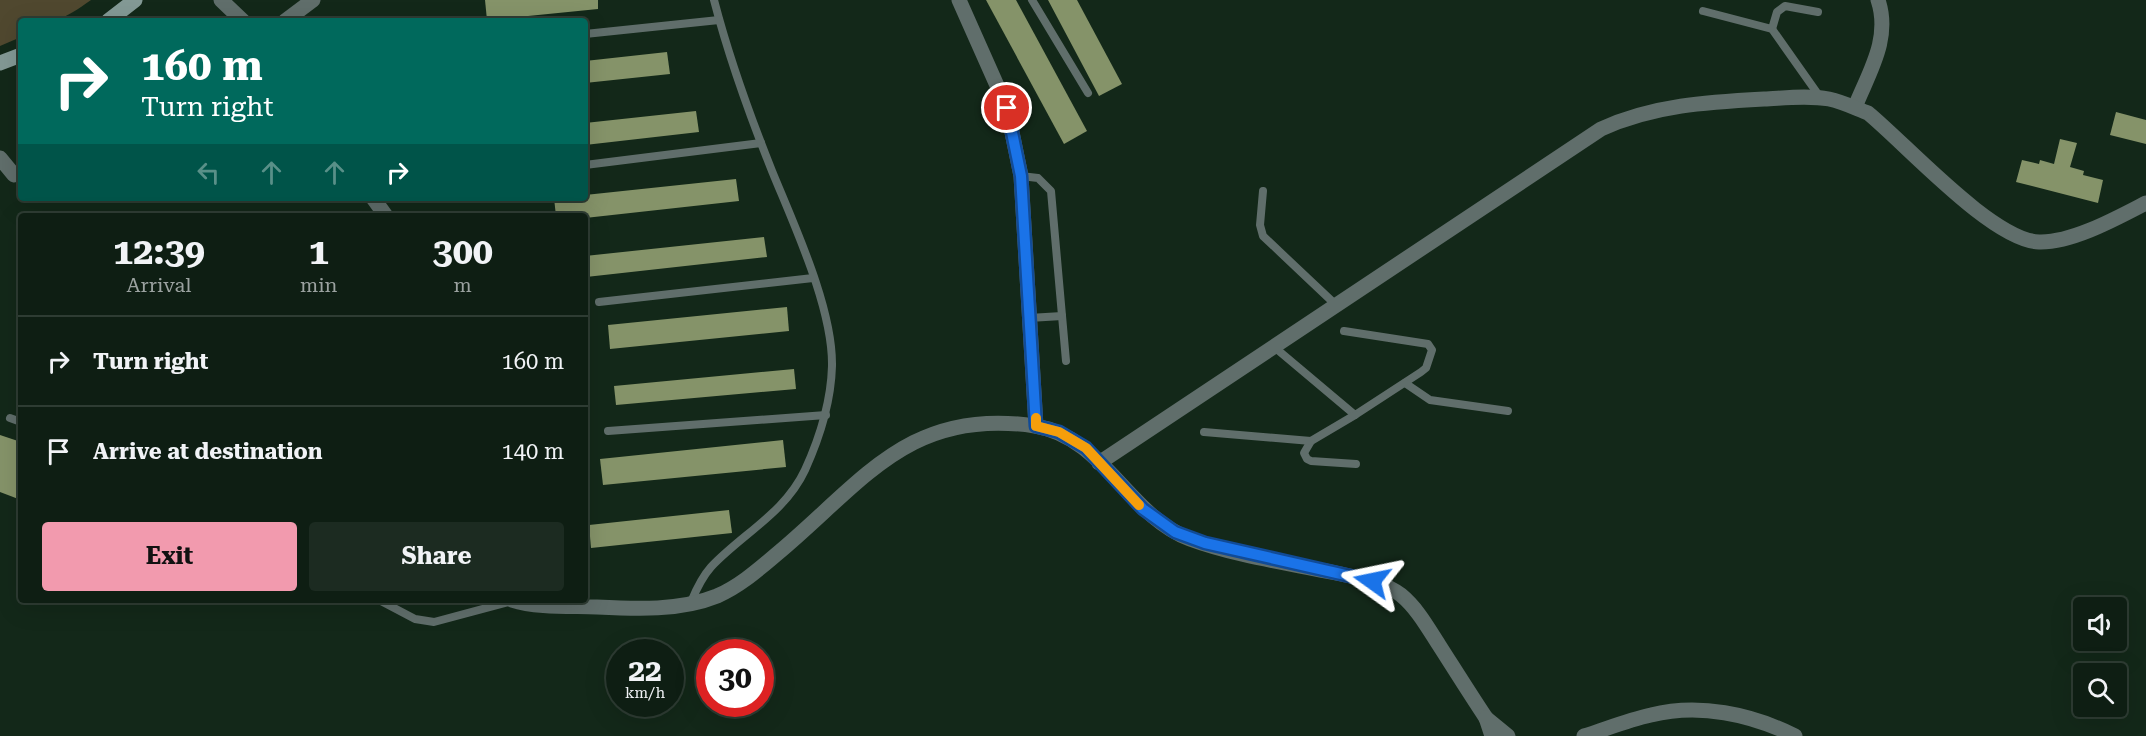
<!DOCTYPE html>
<style>
:root{--surface:#0e1e13;--page:#1c2b21;--text:#f1f3f6;--muted:#9ba2a0;--line:#2e3c33;--accent:#f29aae}
body{margin:0;font-family:"Roboto Serif",serif;background:var(--page);color:var(--text);height:100vh;display:flex;flex-direction:column;font-size:22px;white-space:nowrap}
*{box-sizing:border-box;margin:0}
p{font-size:20px;color:var(--muted)}
.icon{flex:none;width:33px;height:33px;fill:none;stroke:currentColor;stroke-width:2;stroke-linecap:round;stroke-linejoin:round}
.map{position:relative;flex:1;overflow:hidden}
.panel{position:absolute;left:18px;top:213px;width:570px;height:390px;display:flex;flex-direction:column;background:var(--surface);border-radius:6px;box-shadow:0 6px 24px #0002,0 0 0 2px var(--line)}
.panel>*{flex:none}
.top-card{position:absolute;left:18px;top:18px;width:570px;height:183px;border-radius:6px;box-shadow:0 6px 24px #0002,0 0 0 2px var(--line);background:#00695c;color:#fff;overflow:hidden}
.fabs{position:absolute;left:2073px;top:597px;display:grid;gap:12px}
.fabs a{display:grid;place-items:center;width:54px;height:54px;border-radius:6px;background:var(--surface);box-shadow:0 6px 24px #0002,0 0 0 2px var(--line);font-size:30px}
.speed{position:absolute;left:606px;top:639px;display:flex;gap:12px;font-size:30px;font-weight:700;text-align:center}
.speed>*{display:grid;place-content:center;width:78px;height:78px;border-radius:50%;background:var(--surface);box-shadow:0 6px 24px #0002,0 0 0 2px var(--line);line-height:1}
.speed small{font-size:15px;font-weight:400}
.speed .limit{border:9px solid #d22;background:#fff;color:#111}
.pin{position:absolute;display:grid;place-items:center;width:51px;height:51px;color:#fff;margin:-26px;border:3px solid #fff;border-radius:50%;box-shadow:0 2px 6px #0007}
.me{position:absolute;width:66px;margin:-33px;rotate:282deg;stroke-linejoin:round;filter:drop-shadow(0 0 4px #0008)}
.turn{display:flex;align-items:center;gap:21px;height:126px;padding:0 24px;font-size:27px}
.turn .icon{width:78px;height:78px;stroke-width:2.5}
.turn b{display:block;font-size:42px;line-height:51px}
.lanes{display:flex;align-items:center;height:57px;padding:0 24px;background:#0003;justify-content:center;gap:30px;direction:ltr}
.lanes .off{opacity:.35}
.eta{display:flex;justify-content:space-evenly;align-items:center;height:102px;text-align:center}
.eta b{font-size:36px;font-weight:700;line-height:42px}
.primary-button{display:flex;gap:12px;margin-top:auto;padding:12px 24px}
.primary-button a{flex:1;height:69px;border-radius:6px;background:var(--accent);color:#111;font-size:24px;font-weight:700;line-height:69px;text-align:center}
.primary-button a+a{background:var(--page);color:var(--text)}
ul{padding:0;list-style:none}
li{display:flex;align-items:center;gap:18px;height:90px;padding:0 24px;border-top:2px solid var(--line)}
li div{flex:1}
li b{display:block;font-size:22px}
li em{font-style:normal}
.map>svg:first-child{display:block}
.green{fill:#50482f}
.building{fill:#859369}
.lines{fill:none;stroke-linecap:round;stroke-linejoin:round}
.lane{stroke:#606e6b;stroke-width:8}
.street{stroke:#606e6b;stroke-width:15}
.secondary{stroke:#839995;stroke-width:15}
.route-casing{stroke:#114b97;stroke-width:15}
.route{stroke:#1a73e8;stroke-width:10}
.slow{stroke:#f59e0b;stroke-width:10}
</style>
<div class="map">
<svg width="2146" height="736" viewBox="0 0 2146 736">
<rect width="100%" height="100%" fill="#132819"/>
<path class="green" d="M0,0h91c-31,22 -33,21 -70,21v16l-21,9z"/>
<g class="building">
<polygon points="485,0 598,0 598,9 487,20"/>
<polygon points="986,0 1016,0 1087,131 1064,144"/>
<polygon points="1048,0 1077,0 1122,84 1099,96"/>
<polygon points="667,52 670,74 585,83 585,61"/>
<polygon points="696,111 699,132 585,145 585,123"/>
<polygon points="2116,112 2146,120 2146,144 2110,135"/>
<polygon points="2060,139 2077,143 2070,167 2084,171 2083,175 2103,180 2098,203 2016,182 2022,160 2039,164 2040,160 2054,164"/>
<polygon points="736,179 739,201 585,218 585,216 556,216 554,198 585,198 585,195"/>
<polygon points="764,237 767,257 586,277 585,256"/>
<polygon points="787,307 789,331 610,349 608,325"/>
<polygon points="794,369 796,389 616,405 614,386"/>
<polygon points="0,435 21,442 21,500 0,492"/>
<polygon points="783,440 786,467 603,485 600,459"/>
<polygon points="729,510 732,533 591,548 589,525"/>
</g>
<g class="lines">
<g class="lane">
<polyline points="1032,0 1088,93"/>
<polyline points="1703,11 1772,29 1820,97"/>
<polyline points="1772,29 1777,12 1785,6 1818,12"/>
<polyline points="585,34 719,20"/>
<polyline points="585,165 761,143"/>
<polyline points="1021,176 1038,178 1051,191 1066,361"/>
<polyline points="1263,191 1260,225 1263,236 1336,305"/>
<polyline points="599,302 813,278"/>
<polyline points="1029,318 1062,316"/>
<polyline points="1273,346 1355,415 1421,372 1426,368 1432,350 1428,344 1344,331"/>
<polyline points="1405,383 1430,400 1508,411"/>
<polyline points="1355,415 1311,441 1304,453 1307,459 1311,461 1356,464"/>
<polyline points="10,418 21,422"/>
<polyline points="608,431 826,415"/>
<polyline points="1204,432 1311,441"/>
<polyline points="379,600 415,619 434,622 512,601"/>
<path d="M691,602c5,-12 11,-25 20,-35 31,-33 74,-54 94,-97 15,-33 26,-68 27,-104 1,-58 -38,-141 -60,-195 -22,-55 -43,-113 -58,-171"/>
</g>
<g class="street">
<polyline points="221,0 243,21"/>
<polyline points="959,0 1007,108 1021,176 1036,426"/>
<polyline points="285,21 313,0"/>
<path d="M1855,107c14,-35 36,-68 23,-107"/>
<polyline points="0,158 14,175"/>
<polyline points="373,198 386,216"/>
<path d="M1099,463l502,-334c52,-24 107,-27 163,-30 21,-1 44,-4 65,0 14,3 26,9 39,14 39,32 124,127 171,129 33,1 78,-24 107,-39"/>
<path d="M512,600c25,8 58,6 85,7 39,2 83,4 120,-11 23,-10 42,-27 61,-43 85,-71 131,-146 257,-127 69,11 92,89 155,113 46,17 98,24 146,34 22,5 47,8 65,22 16,13 27,33 38,50 16,25 31,49 47,73l6,18"/>
<polyline points="1486,718 1508,736"/>
<path d="M1584,736c22,-7 44,-16 67,-21 48,-12 100,-1 144,21"/>
</g>
<g class="secondary">
<polyline points="108,21 135,0"/>
<polyline points="0,63 21,55"/>
</g>
</g>
<g class="lines">
<defs>
<polyline id="route" points="1007,108 1021,176 1036,426 1059,432 1086,448 1143,509 1175,532 1205,543 1372,581"/>
</defs>
<use href="#route" class="route-casing"/>
<use href="#route" class="route"/>
<polyline class="slow" points="1036,418 1036,426 1059,432 1086,448 1139,505"/>
</g>
</svg>
<div class="fabs">
<a><svg class="icon" aria-label="sound" viewBox="0 0 24 24"><path d="M4 9h4l5-4v14l-5-4H4zM17 9q2 3 0 6"/></svg></a>
<a><svg class="icon" aria-label="search" viewBox="0 0 24 24"><circle cx="10" cy="10" r="6"/><path d="M15 15l6 6"/></svg></a>
</div>
<div class="speed"><div>22<small>km/h</small></div><div class="limit">30</div></div>
<div class="pin" style="left:1007px;top:108px;background:#d93025"><svg class="icon" aria-label="arrive" viewBox="0 0 24 24"><path d="M6 21V4h12l-3 4 3 4H6"/></svg></div>
<svg class="me" style="left:1372px;top:581px" viewBox="-20 -20 40 40"><path d="M0-17L14 15 0 8-14 15z" fill="#1a73e8" stroke="#fff" stroke-width="4"/></svg>
<div class="top-card">
<div class="turn"><svg class="icon" aria-label="right" viewBox="0 0 24 24"><path d="M7 20v-9h11M14 6l5 5-5 5"/></svg><div><b>160 m</b>Turn right</div></div>
<div class="lanes"><svg class="icon off" aria-label="left" viewBox="0 0 24 24"><path d="M17 20v-9H6M10 6l-5 5 5 5"/></svg><svg class="icon off" aria-label="ahead" viewBox="0 0 24 24"><path d="M12 20V5M6 11l6-6 6 6"/></svg><svg class="icon off" aria-label="ahead" viewBox="0 0 24 24"><path d="M12 20V5M6 11l6-6 6 6"/></svg><svg class="icon" aria-label="right" viewBox="0 0 24 24"><path d="M7 20v-9h11M14 6l5 5-5 5"/></svg></div>
</div>
<section class="panel">
<div class="eta">
<div><b>12:39</b><p>Arrival</p></div>
<div><b>1</b><p>min</p></div>
<div><b>300</b><p>m</p></div>
</div>
<ul>
<li><svg class="icon" aria-label="right" viewBox="0 0 24 24"><path d="M7 20v-9h11M14 6l5 5-5 5"/></svg><div><b>Turn right</b></div><em>160 m</em></li>
<li><svg class="icon" aria-label="arrive" viewBox="0 0 24 24"><path d="M6 21V4h12l-3 4 3 4H6"/></svg><div><b>Arrive at destination</b></div><em>140 m</em></li>
</ul>
<div class="primary-button"><a>Exit</a><a>Share</a></div>
</section>
</div>
